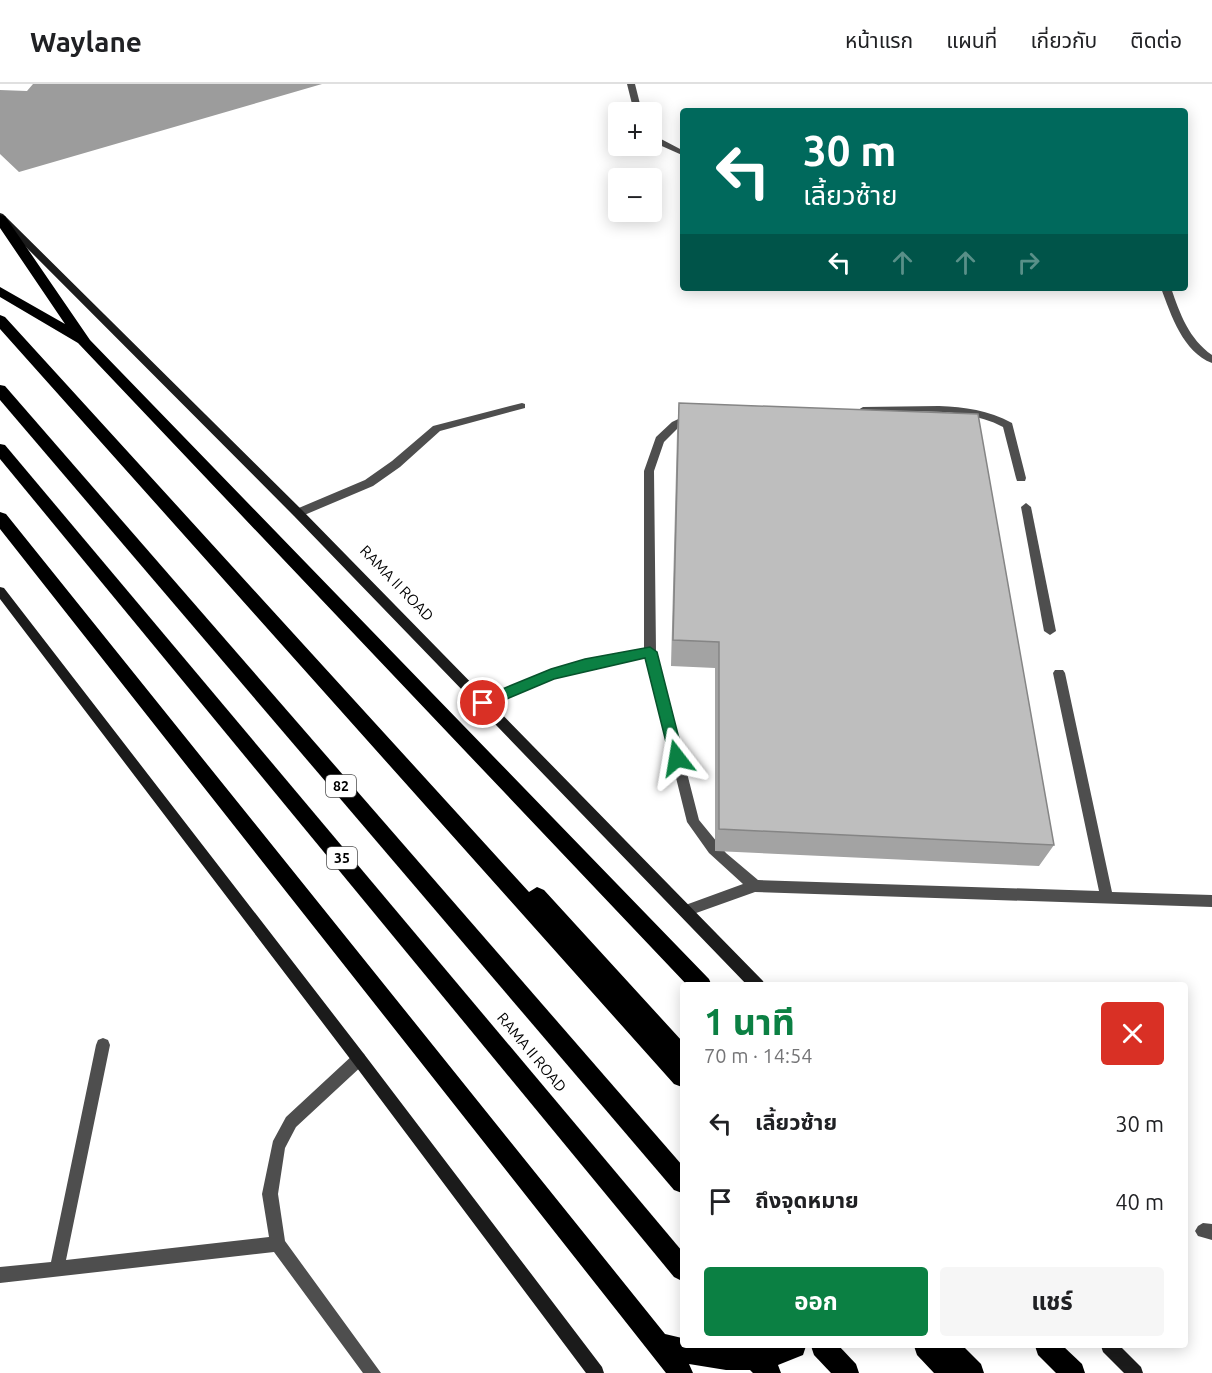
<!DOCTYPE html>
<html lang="th">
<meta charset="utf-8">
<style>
:root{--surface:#fff;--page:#f6f6f6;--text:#202124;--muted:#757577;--line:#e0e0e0;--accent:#0b8043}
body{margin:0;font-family:Ubuntu,"Noto Sans Thai",sans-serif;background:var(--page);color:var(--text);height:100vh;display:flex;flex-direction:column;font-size:22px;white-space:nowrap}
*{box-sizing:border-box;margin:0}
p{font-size:20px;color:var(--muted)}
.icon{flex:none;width:33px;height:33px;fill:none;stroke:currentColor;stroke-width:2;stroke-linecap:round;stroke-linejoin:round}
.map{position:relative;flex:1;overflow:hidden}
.side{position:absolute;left:680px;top:898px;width:508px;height:366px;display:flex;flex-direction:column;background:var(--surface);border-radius:6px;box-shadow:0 3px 15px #0003}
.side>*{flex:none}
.guide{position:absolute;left:680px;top:24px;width:508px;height:183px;border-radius:6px;box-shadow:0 3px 15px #0003;background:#00695c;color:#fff;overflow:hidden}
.controls{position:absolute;left:608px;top:18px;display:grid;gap:12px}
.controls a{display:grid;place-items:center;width:54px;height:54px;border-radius:6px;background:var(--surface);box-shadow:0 3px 15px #0003;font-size:30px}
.pin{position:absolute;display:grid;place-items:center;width:51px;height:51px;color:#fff;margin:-26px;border:3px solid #fff;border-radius:50%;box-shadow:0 2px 6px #0007}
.me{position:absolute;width:66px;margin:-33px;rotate:346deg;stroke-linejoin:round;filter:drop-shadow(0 0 4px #0008)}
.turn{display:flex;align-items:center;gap:21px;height:126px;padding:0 24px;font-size:27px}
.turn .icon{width:78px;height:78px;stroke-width:2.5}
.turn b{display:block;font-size:42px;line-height:51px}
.lanes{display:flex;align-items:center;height:57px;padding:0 24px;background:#0003;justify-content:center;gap:30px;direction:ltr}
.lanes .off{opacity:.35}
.round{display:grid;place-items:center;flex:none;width:63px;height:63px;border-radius:6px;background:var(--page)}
.summary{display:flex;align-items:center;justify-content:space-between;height:102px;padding:0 24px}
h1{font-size:36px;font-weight:700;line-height:45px;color:var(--accent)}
.action{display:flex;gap:12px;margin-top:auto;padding:12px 24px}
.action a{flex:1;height:69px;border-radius:6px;background:var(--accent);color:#fff;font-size:24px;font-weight:700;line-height:69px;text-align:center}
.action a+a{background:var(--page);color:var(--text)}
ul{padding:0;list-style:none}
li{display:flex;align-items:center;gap:18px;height:78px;padding:0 24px}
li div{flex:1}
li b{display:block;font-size:22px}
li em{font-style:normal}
header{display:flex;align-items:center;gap:36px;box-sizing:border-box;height:84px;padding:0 30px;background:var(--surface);border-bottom:2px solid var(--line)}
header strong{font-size:28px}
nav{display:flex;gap:33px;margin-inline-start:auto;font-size:21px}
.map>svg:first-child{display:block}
.water{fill:#9c9c9c}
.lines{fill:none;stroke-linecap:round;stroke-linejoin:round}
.lane{fill:#4e4e4e;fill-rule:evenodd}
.street{fill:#4e4e4e;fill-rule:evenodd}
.secondary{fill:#1b1b1b;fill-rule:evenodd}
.highway{fill:#000;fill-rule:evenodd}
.wall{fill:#a3a3a3}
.building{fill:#bebebe;stroke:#858585;stroke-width:1.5}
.route{fill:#0b8043;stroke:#07532c;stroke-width:1.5}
.labels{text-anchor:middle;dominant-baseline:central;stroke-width:5;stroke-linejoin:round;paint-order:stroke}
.shield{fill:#fff;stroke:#4c4c4c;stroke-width:1.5}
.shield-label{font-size:14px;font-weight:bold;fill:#000}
.street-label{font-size:15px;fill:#000;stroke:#fff}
</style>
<header>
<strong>Waylane</strong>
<nav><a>หน้าแรก</a><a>แผนที่</a><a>เกี่ยวกับ</a><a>ติดต่อ</a></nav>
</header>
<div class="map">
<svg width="1212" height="1289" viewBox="0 0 1212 1289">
<rect width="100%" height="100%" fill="#fff"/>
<polygon class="water" points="33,0 322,0 19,88 0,70 0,6 27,7"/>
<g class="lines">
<g class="lane">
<path d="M1161,204h10c9,26 18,51 41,67v8c-29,-11 -41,-48 -51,-75z"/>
<polygon points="522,319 525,320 525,324 440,347 400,383 373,402 302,432 298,433 293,429 294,426 365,396 392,377 433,342"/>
<path d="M939,322c26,1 49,4 73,17l14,55 -1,3h-8l-1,-3 -13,-51c-42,-22 -94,-14 -140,-14l-5,-3 5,-3z"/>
<polygon points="691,329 695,330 695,334 680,342 664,358 654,387 656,568 699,736 726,769 758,796 1099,807 1053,589 1055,586 1063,586 1065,589 1112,808 1212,811 1212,823 755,808 685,833 680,831 678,827 680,823 743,800 709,769 687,738 646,573 553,594 483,624 479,622 477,619 479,616 551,585 644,565 644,387 656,353 672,338"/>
<polygon points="1026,419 1031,423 1056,547 1050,551 1044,547 1021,423"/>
<polygon points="1203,1139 1212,1140 1212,1156 1198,1152 1195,1147 1198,1142"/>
</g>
<g class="street">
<polygon points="627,0 635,0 642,28 634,28"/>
<polygon points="651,48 661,55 682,66 682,71 655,59 651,55"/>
<polygon points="103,954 108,956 110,961 66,1176 269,1153 262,1110 273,1057 286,1033 354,970 359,968 364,970 366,975 364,980 296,1043 285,1064 278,1110 285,1157 381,1289 363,1289 274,1168 0,1199 0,1183 51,1178 96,961 98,956"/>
</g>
<g class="secondary">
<polygon points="0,129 3,130 302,426 763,897 765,902 748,902 294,432 0,137"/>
<polygon points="0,503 4,504 364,970 602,1283 604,1289 586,1289 354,980 0,515"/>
<polygon points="1101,1262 1120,1262 1141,1283 1143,1289 1124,1289 1103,1268"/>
</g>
<g class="highway">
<polygon points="0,131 5,132 90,256 709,895 712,902 688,902 78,259 0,213 0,203 65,240 0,144"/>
<polygon points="0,231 5,233 529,808 537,803 544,806 682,957 682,1003 674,1000 0,245"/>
<polygon points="0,301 5,302 682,1081 682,1109 674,1106 0,316"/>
<polygon points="0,360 5,361 682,1167 682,1197 674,1193 0,375"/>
<polygon points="0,428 6,430 665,1250 682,1254 682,1262 806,1262 803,1271 778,1281 781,1289 753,1289 750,1286 726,1286 689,1280 693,1289 666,1289 0,445"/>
<polygon points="811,1262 839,1262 856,1280 859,1289 831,1289 814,1271"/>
<polygon points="914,1262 963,1262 981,1280 984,1289 934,1289 917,1271"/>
<polygon points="1035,1262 1063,1262 1082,1280 1085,1289 1056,1289 1038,1271"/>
</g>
</g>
<polygon class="wall" points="679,319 1054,761 1039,782 715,767 715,584 671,582 677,348"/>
<polygon class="building" points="679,319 978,330 1054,761 719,745 719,558 673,556"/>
<polygon class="route" points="650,563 657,568 684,674 677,680 670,674 645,574 554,595 483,625 476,619 478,615 551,585 585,575"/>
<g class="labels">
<g class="shield">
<rect x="326" y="691" width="30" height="22" rx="4.5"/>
<rect x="327" y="763" width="30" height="22" rx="4.5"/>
</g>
<g class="shield-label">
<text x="341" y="702">82</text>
<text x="342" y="774">35</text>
</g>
<g class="street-label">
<text transform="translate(397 499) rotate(46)">RAMA II ROAD</text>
<text transform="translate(532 968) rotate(50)">RAMA II ROAD</text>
</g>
</g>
</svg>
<div class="controls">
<a>+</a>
<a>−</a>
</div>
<div class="pin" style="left:483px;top:619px;background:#d93025"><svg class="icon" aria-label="arrive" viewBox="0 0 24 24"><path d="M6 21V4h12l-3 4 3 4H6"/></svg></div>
<svg class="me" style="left:677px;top:674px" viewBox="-20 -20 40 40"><path d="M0-17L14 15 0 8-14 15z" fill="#0b8043" stroke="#fff" stroke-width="4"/></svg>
<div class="guide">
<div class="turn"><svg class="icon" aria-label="left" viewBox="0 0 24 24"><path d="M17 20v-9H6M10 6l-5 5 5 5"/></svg><div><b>30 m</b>เลี้ยวซ้าย</div></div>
<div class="lanes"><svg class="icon" aria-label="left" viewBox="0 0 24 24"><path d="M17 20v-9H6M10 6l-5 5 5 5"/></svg><svg class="icon off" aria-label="ahead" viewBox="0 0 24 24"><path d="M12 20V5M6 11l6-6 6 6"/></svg><svg class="icon off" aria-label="ahead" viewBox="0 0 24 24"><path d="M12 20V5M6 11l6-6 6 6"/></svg><svg class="icon off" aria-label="right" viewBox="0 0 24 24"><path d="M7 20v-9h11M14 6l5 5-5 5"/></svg></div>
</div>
<section class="side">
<div class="summary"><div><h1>1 นาที</h1><p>70 m · 14:54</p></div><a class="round" style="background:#d93025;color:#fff"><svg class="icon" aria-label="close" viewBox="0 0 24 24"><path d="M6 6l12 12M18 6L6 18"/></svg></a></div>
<ul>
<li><svg class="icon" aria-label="left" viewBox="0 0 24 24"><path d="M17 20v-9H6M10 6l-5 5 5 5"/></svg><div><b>เลี้ยวซ้าย</b></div><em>30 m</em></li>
<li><svg class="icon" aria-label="arrive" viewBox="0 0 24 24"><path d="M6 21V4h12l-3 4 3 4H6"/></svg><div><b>ถึงจุดหมาย</b></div><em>40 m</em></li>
</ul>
<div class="action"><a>ออก</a><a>แชร์</a></div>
</section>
</div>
